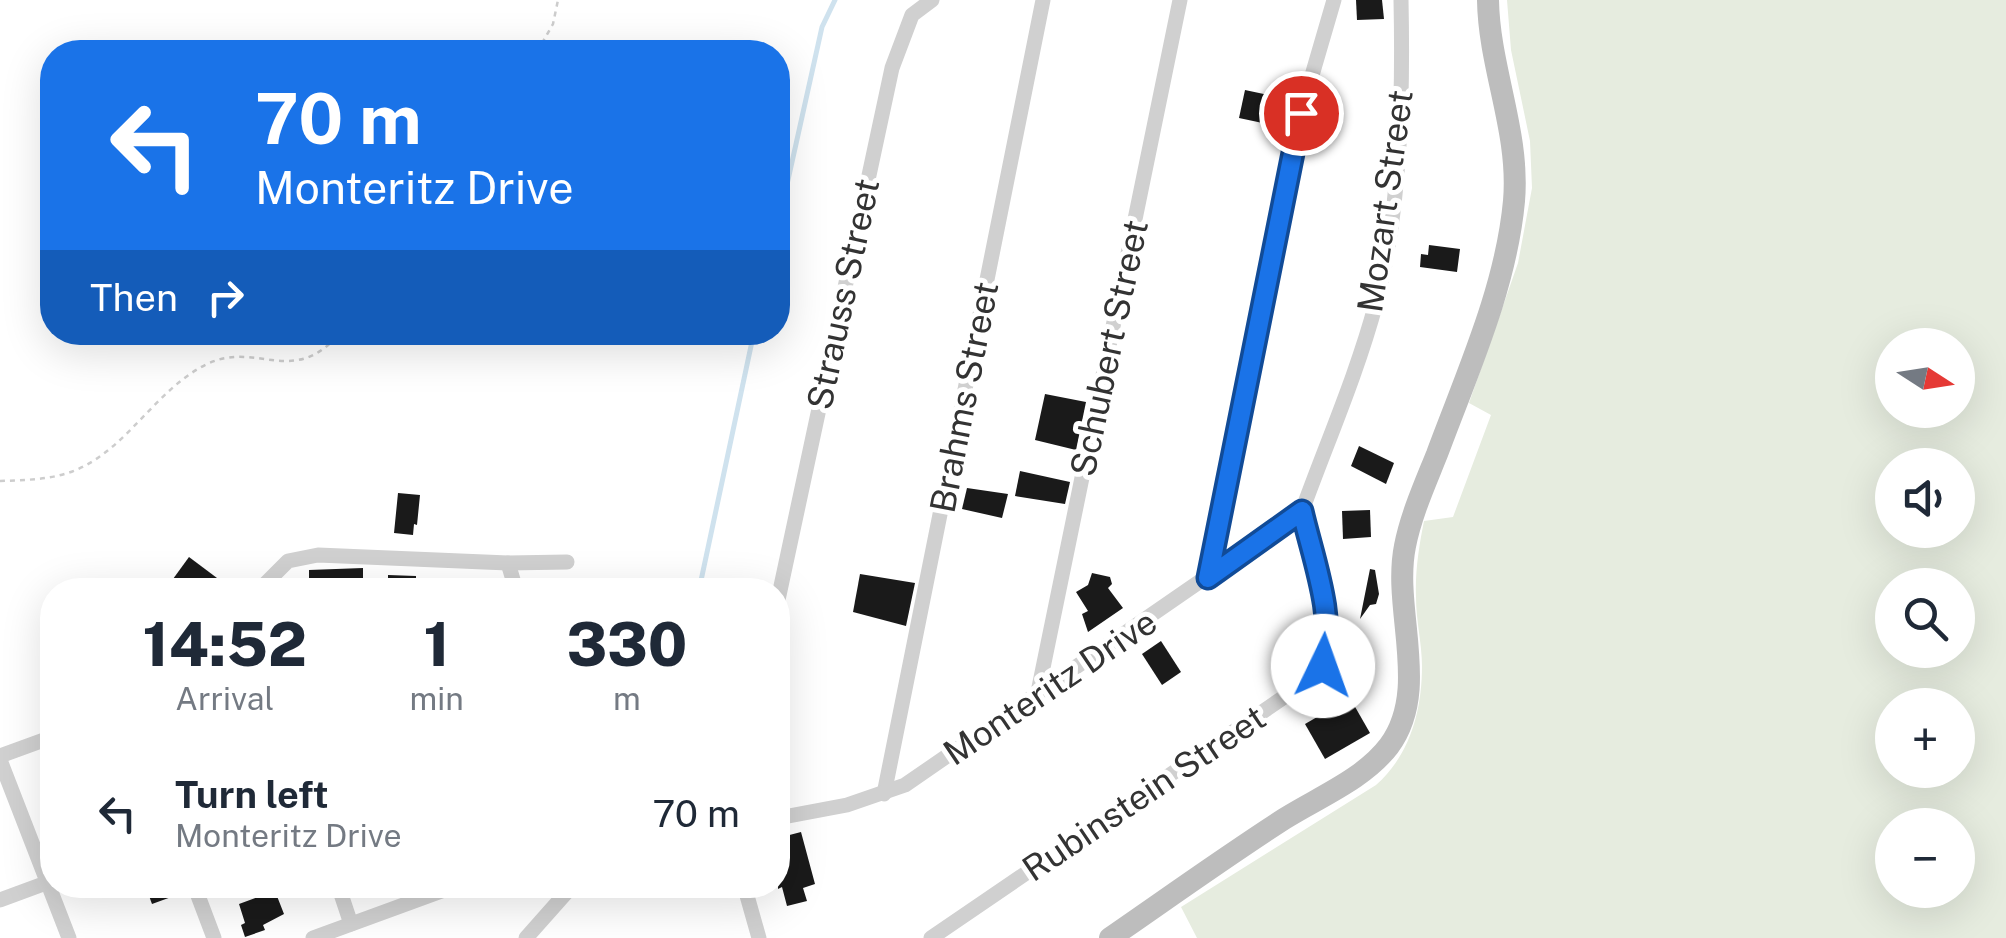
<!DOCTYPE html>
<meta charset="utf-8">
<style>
:root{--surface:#fff;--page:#f6f6f7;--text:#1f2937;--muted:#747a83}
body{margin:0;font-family:"Public Sans",sans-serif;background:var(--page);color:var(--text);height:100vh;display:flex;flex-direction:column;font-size:38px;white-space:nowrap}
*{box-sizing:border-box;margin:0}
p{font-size:32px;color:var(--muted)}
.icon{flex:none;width:55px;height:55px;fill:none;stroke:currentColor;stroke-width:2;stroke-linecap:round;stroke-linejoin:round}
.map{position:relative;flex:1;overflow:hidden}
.side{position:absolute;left:40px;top:578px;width:750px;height:320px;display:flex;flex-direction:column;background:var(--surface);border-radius:40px;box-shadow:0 10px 40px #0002}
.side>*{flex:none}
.banner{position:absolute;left:40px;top:40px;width:750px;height:305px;border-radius:40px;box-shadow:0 10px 40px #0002;background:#1a73e8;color:#fff;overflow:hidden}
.needle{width:65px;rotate:102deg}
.buttons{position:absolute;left:1875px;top:328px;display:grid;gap:20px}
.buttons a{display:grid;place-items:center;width:100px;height:100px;border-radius:50%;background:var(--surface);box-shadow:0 10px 40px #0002;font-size:50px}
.pin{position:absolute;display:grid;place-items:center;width:85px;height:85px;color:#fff;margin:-42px;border:5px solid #fff;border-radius:50%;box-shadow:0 2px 10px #0007}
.me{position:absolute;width:110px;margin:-55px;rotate:3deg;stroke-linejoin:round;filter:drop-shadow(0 0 8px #0008)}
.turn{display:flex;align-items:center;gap:35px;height:210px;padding:0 50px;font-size:45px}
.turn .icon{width:130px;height:130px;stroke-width:2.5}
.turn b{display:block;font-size:70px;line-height:85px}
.then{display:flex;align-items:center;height:95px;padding:0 50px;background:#0003;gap:20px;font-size:38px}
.eta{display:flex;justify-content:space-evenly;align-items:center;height:170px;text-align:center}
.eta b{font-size:60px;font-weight:800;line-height:70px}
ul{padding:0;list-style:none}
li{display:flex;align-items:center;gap:30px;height:130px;padding:0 50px}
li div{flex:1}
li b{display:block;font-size:38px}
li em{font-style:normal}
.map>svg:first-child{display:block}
.green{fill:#e6ecdf;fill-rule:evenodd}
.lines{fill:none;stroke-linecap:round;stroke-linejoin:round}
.stream{stroke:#cfe2ee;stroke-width:5}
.building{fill:#1a1a1a}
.path{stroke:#cdcdcd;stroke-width:2.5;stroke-dasharray:5 5;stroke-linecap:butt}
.street{stroke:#d0d0d0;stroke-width:15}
.secondary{stroke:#bdbdbd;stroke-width:22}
.route-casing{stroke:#114b97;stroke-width:25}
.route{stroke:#1a73e8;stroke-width:18}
.labels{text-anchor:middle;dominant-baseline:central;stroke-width:10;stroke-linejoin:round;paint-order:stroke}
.street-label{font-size:35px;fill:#333;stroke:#fff}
</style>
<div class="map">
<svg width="2006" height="938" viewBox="0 0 2006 938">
<rect width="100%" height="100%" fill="#fff"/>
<path class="green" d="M1507,0h499v938h-809l-16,-31 195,-122c34,-30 46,-74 46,-119 0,-22 -6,-45 -6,-69 -1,-26 3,-51 8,-76l29,-4 38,-102 -22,-12 49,-140 14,-75 -2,-47 -19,-91zM1892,345h66v65h-66zM1892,465h66v65h-66zM1892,585h66v65h-66zM1892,705h66v65h-66zM1892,825h66v65h-66z"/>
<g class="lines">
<g class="stream">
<polyline points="778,225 822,27 835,0"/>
<polyline points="699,590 754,332"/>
</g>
</g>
<g class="building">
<polygon points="1356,0 1382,0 1384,19 1357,20"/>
<polygon points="1245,90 1293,100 1287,128 1239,118"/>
<polygon points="1429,245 1460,249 1457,272 1420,267 1421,254 1428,255"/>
<polygon points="1045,394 1086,402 1076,450 1035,440"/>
<polygon points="1359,446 1394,463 1386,484 1351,466"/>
<polygon points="1020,471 1070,482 1065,504 1015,496"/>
<polygon points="967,488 1008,494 1002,518 962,509"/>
<polygon points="398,493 420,495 417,525 414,524 413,535 394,533"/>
<polygon points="1370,510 1371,537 1343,539 1342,511"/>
<polygon points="189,557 233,590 188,590 173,579"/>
<polygon points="363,568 363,590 309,590 309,570"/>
<polygon points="1370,569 1375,570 1379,594 1376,604 1370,605 1360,619"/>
<polygon points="1092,573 1110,577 1112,584 1108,588 1123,608 1088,632 1082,614 1088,611 1076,592 1088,585"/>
<polygon points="860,574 915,583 906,626 853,612"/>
<polygon points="388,575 416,576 416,590 388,590"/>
<polygon points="1161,641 1181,672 1162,685 1142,654"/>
<polygon points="1350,698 1370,733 1325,759 1305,724"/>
<polygon points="801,832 815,884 803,888 807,901 787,906 782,887 778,889 778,838"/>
<polygon points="145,885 183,885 185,892 152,904"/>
<polygon points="275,891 284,914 263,925 265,930 245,937 241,925 245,923 239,904"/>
</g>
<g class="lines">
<g class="path">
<polyline points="537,52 553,24 558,0"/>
<path d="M0,481c25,-1 52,-1 76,-11 52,-22 80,-81 131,-106 51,-24 86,25 134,-32"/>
</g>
<g class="street">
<path d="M1302,511c25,-69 55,-137 74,-208 25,-93 27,-208 25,-303"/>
<polyline points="508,563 516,590"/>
<polyline points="1208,578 1301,113 1334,0"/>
<polyline points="259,590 288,561 318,555 508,563 567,562"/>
<polyline points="778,600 892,68 912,15 932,0"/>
<polyline points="1037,697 1180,0"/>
<polyline points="0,756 52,737"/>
<polyline points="0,760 69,938"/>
<polyline points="884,794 1043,0"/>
<polyline points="778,818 847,805 905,785 1302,511"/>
<polyline points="194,885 214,938"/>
<polyline points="338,885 351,924"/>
<polyline points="744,885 759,938"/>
<polyline points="0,900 46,883"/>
<polyline points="313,938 458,885"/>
<polyline points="526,938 573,885"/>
<path d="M931,938l381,-260c9,-11 16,-20 16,-35 1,-40 -17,-92 -26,-132"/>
</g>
<path class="secondary" d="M1110,938c58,-40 115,-81 174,-119 35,-22 80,-40 105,-73 42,-57 3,-136 16,-200 6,-31 20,-62 32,-92 30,-81 69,-166 77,-253 6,-69 -25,-133 -26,-201"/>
</g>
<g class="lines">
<defs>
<path id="route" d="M1301,113l-93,465 94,-67c11,48 34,106 21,155"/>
</defs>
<use href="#route" class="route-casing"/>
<use href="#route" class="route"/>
</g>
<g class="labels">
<g class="street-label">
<text transform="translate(1385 201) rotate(-82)">Mozart Street</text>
<text transform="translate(843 294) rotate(-78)">Strauss Street</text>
<text transform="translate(1109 348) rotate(-78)">Schubert Street</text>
<text transform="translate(964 397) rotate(-79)">Brahms Street</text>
<text transform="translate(1050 687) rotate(-34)">Monteritz Drive</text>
<text transform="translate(1144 793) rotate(-34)">Rubinstein Street</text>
</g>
</g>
</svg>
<div class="buttons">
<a><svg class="needle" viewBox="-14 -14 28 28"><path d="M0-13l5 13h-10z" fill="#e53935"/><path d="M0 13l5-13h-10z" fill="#747a83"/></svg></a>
<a><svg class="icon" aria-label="sound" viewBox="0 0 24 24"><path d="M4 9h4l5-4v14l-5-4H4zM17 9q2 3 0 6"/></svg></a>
<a><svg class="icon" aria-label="search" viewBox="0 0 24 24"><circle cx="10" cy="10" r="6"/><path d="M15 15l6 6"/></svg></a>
<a>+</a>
<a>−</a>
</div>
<div class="pin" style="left:1301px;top:113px;background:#d93025"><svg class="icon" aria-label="arrive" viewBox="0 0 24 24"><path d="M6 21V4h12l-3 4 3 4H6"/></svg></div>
<svg class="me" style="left:1323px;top:666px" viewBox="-20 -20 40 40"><circle r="19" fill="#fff"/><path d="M0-13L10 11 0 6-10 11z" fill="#1a73e8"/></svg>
<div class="banner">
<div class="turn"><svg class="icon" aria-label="left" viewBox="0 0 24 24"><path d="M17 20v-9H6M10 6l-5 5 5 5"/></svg><div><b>70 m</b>Monteritz Drive</div></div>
<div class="then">Then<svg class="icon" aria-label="right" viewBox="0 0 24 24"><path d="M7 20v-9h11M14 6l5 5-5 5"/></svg></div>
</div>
<section class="side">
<div class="eta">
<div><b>14:52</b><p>Arrival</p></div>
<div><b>1</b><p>min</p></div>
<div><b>330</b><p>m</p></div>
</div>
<ul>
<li><svg class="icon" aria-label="left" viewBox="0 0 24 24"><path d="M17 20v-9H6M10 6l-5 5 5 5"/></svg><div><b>Turn left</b><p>Monteritz Drive</p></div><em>70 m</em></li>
</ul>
</section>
</div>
